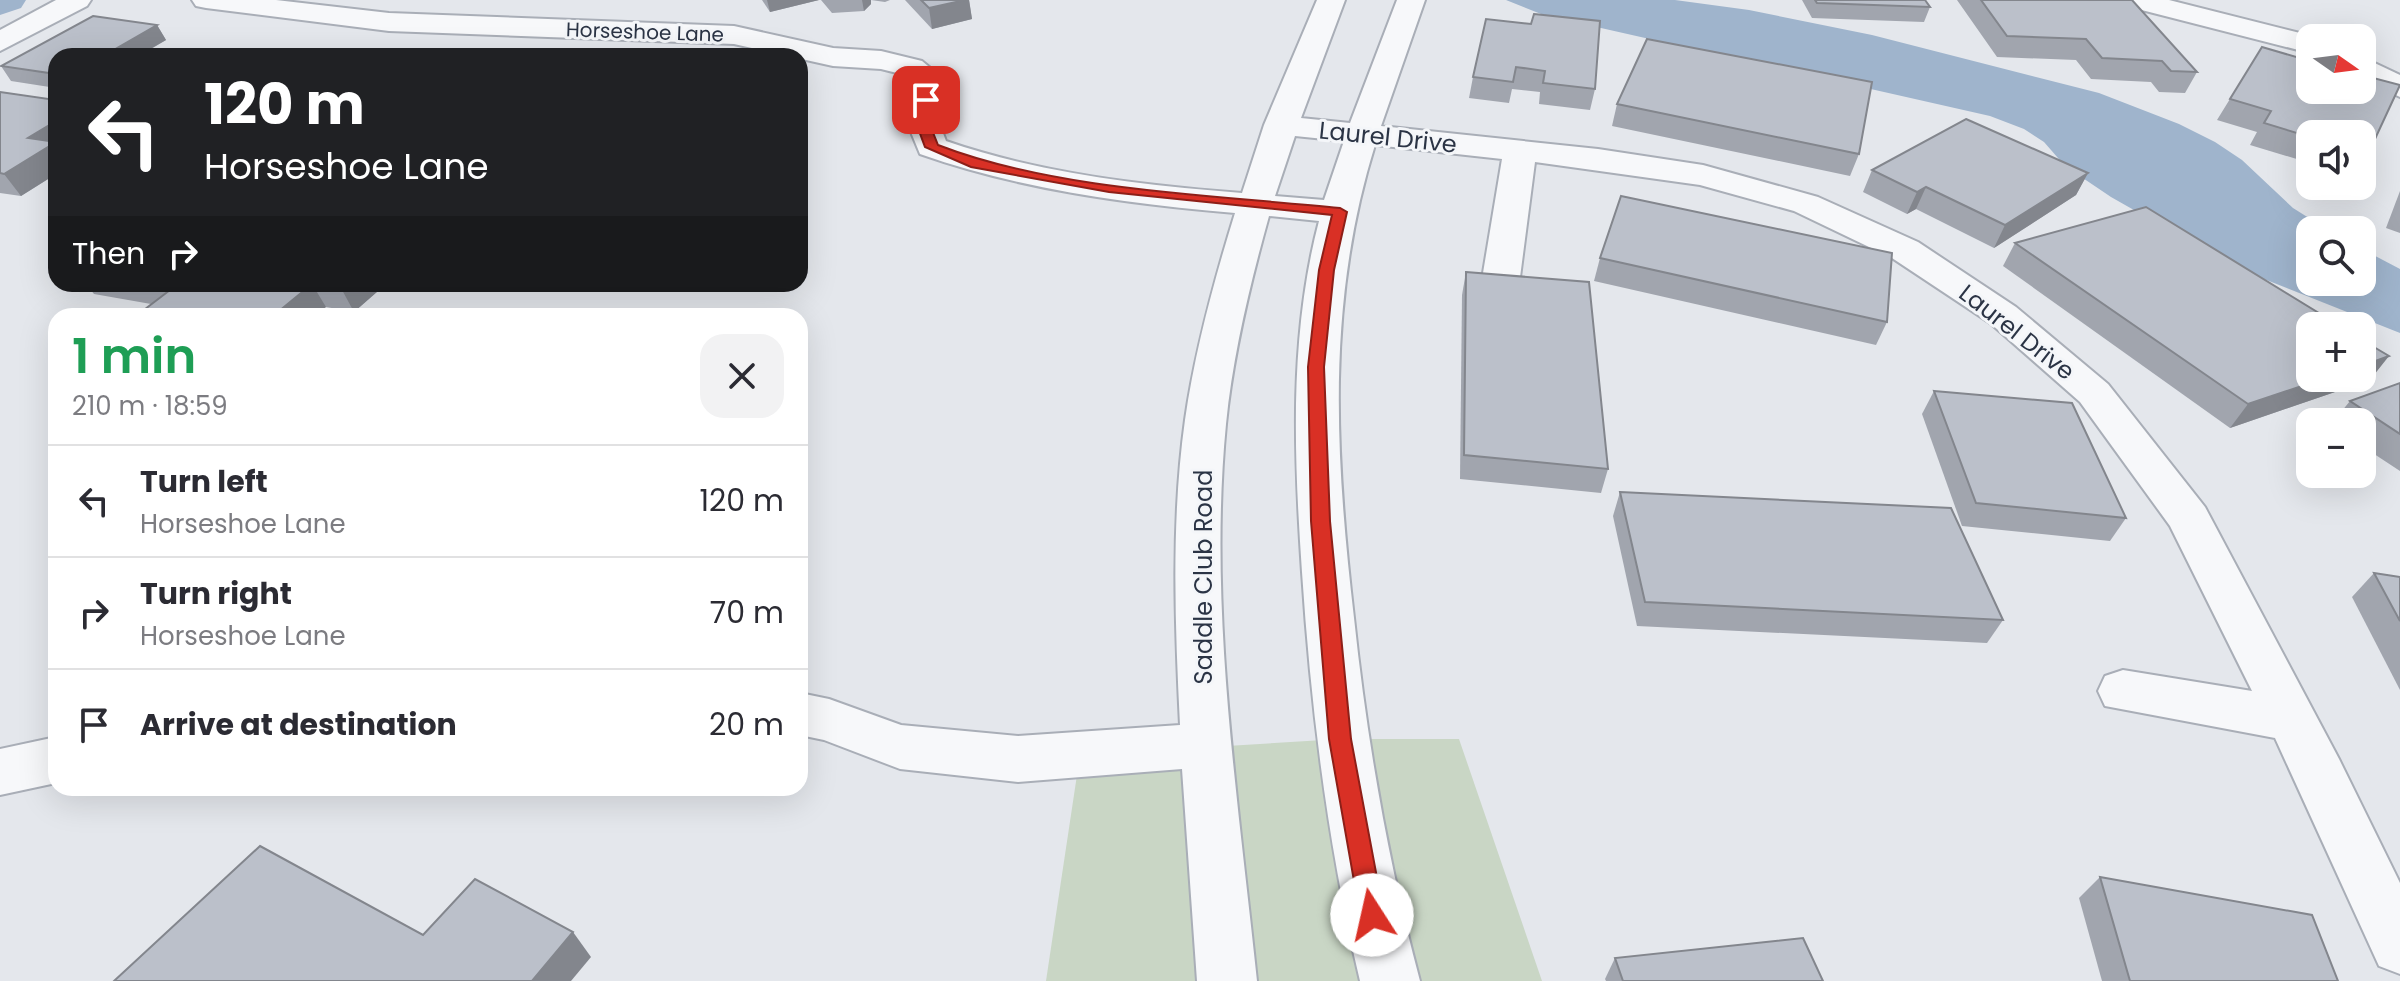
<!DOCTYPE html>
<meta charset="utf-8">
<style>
:root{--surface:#fff;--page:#f2f2f3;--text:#2b2b33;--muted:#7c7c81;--line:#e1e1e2}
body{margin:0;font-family:Poppins,sans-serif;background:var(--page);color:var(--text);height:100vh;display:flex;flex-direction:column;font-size:30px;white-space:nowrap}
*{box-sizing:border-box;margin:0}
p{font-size:26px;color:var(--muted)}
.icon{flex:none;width:44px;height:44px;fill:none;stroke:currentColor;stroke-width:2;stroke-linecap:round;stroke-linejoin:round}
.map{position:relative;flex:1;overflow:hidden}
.sheet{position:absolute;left:48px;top:308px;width:760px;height:488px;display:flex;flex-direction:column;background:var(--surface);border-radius:24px;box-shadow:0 8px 32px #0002}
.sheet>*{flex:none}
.top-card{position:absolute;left:48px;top:48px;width:760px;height:244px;border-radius:24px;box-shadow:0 8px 32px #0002;background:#202124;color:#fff;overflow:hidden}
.needle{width:52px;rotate:104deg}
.fabs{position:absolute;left:2296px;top:24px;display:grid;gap:16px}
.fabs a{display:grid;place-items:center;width:80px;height:80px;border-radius:16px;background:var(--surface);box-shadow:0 8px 32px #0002;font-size:40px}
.pin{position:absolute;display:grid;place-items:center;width:68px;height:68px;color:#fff;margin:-34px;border-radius:16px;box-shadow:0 4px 12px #0006}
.me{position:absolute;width:88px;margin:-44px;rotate:350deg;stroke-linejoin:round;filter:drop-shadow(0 0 6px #0008)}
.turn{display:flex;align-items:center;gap:28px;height:168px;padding:0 24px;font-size:36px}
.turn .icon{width:104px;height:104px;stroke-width:2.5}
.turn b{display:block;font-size:56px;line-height:68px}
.then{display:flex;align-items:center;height:76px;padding:0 24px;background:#0003;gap:16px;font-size:30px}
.round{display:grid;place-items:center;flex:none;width:84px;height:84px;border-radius:24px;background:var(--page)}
.summary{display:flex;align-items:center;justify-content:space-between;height:136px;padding:0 24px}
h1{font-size:48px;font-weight:600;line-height:60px;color:#1e9e55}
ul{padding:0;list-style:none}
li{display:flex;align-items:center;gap:24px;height:112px;padding:0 24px;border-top:2px solid var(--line)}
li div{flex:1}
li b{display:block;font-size:30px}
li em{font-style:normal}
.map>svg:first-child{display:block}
.green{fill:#c9d6c5}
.water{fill:#9fb4cc}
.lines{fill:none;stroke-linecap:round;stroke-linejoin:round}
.canal{fill:#9fb4cc;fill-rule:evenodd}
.minor-casing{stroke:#a9aeb7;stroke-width:4}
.minor{fill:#f7f8fa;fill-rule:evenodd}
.wall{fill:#a1a5ae}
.shaded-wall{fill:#83868d}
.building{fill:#bbc0ca;stroke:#83868d;stroke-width:2}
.route{fill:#d93025;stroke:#8d1f18;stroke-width:2}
.labels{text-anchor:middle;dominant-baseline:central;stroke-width:6;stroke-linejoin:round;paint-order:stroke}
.far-street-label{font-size:20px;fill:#2b3445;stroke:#f4f6f9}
.street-label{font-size:24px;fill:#2b3445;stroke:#f4f6f9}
</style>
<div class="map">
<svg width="2400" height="981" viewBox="0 0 2400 981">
<rect width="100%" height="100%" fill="#e4e7ec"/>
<polygon class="green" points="1340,739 1459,739 1542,981 1046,981 1080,755"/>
<polygon class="water" points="1506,0 1675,0 1749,10 1872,35 2099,93 2179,124 2215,142 2242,160 2293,208 2328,230 2310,230 2310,282 2362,282 2362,249 2400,269 2400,333 2236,268 2111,197 2065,166 2044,142 2024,129 1990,116 1601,28 1541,14"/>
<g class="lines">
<polygon class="canal" points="0,0 26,0 21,8 0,15"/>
<defs>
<g id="minor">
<polygon points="56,0 91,0 87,6 0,51 0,30"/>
<path d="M192,0h84l113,13 345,13 99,22 48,3 41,10 23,19 -7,40 8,21c96,33 195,44 296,52l22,-68 53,-125h28l-44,118 49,5 47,-123h28l-44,126 217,23 105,16 115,32 100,45 98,65 92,77 97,123 134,252 61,124v91l-21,-8 -104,-228 -170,-32 -7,-15 7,-15 18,-6 129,21 -82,-165 -90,-124 -90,-79 -98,-65 -98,-47 -94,-26 -165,-23 -16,123 -6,8 -13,3 -13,-3 -6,-8 21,-126 -127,-14c-49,157 -40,310 -21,473 13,123 34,244 66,363h-60c-32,-135 -49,-271 -58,-409 -8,-117 -13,-237 17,-351l-50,-5c-19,68 -36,138 -43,208 -18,184 12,374 31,557h-60l-15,-212 -164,13 -118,-13 -76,-29 -24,-5v-42l29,6 72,26 117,11 162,-11c-5,-101 -9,-205 5,-305 10,-70 29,-139 50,-207 -108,-9 -212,-23 -315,-59l-14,-34 8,-37 -13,-9 -20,-5 -48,-3 -99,-22 -345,-13 -183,-23 -10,-2zM1295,136l49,5 -20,59 -49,-4z"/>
<polygon points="2122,0 2169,0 2320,38 2310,38 2310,53 2126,6"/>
<polygon points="2362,57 2400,75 2400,97 2362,79"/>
<polygon points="56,737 56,783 0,795 0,749"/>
</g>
</defs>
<use href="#minor" class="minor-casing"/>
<use href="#minor" class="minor"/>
</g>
<g class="wall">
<polygon points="762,0 819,0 770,12"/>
<polygon points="821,0 890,0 885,2 871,0 871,4 864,11 832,13"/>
<polygon points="905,0 969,0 972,19 932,29"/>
<polygon points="1802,0 1925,0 1930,7 1924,22 1812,18"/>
<polygon points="1957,0 2132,0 2197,72 2185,93 2159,92 2151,82 2091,79 2076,60 1997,57"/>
<polygon points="1486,19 1595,89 1590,110 1539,104 1540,92 1512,89 1509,103 1469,98 1473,77"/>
<polygon points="157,25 166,40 146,52 56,56 56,88 11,81 1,66"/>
<polygon points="2262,47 2310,61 2310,90 2362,90 2362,75 2400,85 2368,154 2362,163 2362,134 2310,134 2310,163 2250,145 2257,132 2217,120"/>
<polygon points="0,92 56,100 56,174 21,196 0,193"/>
<polygon points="1617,104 1859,154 1850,176 1612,126"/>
<polygon points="1872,170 2088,173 2076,195 1994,248 1916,209 1907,214 1863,192"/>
<polygon points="2400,191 2400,233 2386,228"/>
<polygon points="2015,243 2370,380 2230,428 2003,266"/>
<polygon points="1600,258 1887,322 1876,345 1594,281"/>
<polygon points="1466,272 1608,469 1601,493 1460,479 1462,295"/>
<polygon points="86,284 386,284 354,312 326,307 151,304 94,294"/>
<polygon points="2400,383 2400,471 2362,446 2362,422 2333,422 2350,401"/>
<polygon points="1934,391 2126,518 2110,541 1962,526 1922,414"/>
<polygon points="1620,492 2003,620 1987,643 1637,626 1613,516"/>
<polygon points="2374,573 2400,577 2400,690 2352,597"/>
<polygon points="2100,877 2338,981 2102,981 2079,898"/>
<polygon points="1615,958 1823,981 1606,981 1605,979"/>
</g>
<g class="shaded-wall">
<polygon points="767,0 819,0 770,12"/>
<polygon points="862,0 871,0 871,4 864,11"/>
<polygon points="965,0 969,0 972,19 932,29 929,8"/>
<polygon points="157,25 166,40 138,56 117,48"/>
<polygon points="56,121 56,174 21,196 4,174 28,138"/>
<polygon points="2088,173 2076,195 1994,248 2005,225"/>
<polygon points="1926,187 1916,209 1907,214 1917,192"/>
<polygon points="312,284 326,307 315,316 273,316"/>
<polygon points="346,284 386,284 354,312 341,288"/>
<polygon points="2389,356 2370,380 2230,428 2248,404 2326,378 2362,378 2362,366"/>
<polygon points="573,932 591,957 571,981 532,981"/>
</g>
<g class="building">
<polygon points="921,0 965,0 929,8"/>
<polygon points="1815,0 1925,0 1930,7 1817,3"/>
<polygon points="1981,0 2132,0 2197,72 2171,71 2162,61 2102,58 2086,39 2007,36"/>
<polygon points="1534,14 1600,21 1595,89 1543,83 1545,71 1516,67 1513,82 1473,77 1486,19 1531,24"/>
<polygon points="93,16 157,25 117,48 167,54 164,56 56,56 56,74 1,66"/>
<polygon points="1647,39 1872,82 1859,154 1617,104"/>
<polygon points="2262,47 2310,61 2310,90 2362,90 2362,75 2400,85 2368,154 2362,152 2362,134 2310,134 2310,137 2264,123 2271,111 2230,99"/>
<polygon points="0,92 56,100 56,121 28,138 56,142 4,174 0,173"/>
<polygon points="1966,119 2088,173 2005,225 1926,187 1917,192 1872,170"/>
<polygon points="1621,196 1892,253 1887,322 1600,258"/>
<polygon points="2146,207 2340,326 2310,326 2310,378 2326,378 2248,404 2015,243"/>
<polygon points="1466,272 1589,282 1608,469 1464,455"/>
<polygon points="153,284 312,284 273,316 136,316 174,287"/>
<polygon points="315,284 346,284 341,288"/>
<polygon points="2362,340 2389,356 2362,366"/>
<polygon points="2400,383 2400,434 2350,401"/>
<polygon points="1934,391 2072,403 2126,518 1976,503"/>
<polygon points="1620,492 1951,508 2003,620 1645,602"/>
<polygon points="2374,573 2400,577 2400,621"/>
<polygon points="260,846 423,935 475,879 573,932 532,981 114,981"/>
<polygon points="2100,877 2312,915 2338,981 2130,981"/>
<polygon points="1803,938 1823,981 1623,981 1615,958"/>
</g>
<path class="route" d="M926,96l6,4 -4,20 10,25c119,46 274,50 402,63l7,4 -13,58 -10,97 6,154 21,218 33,176 -4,8 -8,3 -8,-3 -4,-8 -31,-176 -18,-218 -3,-154 11,-97 13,-55 -223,-23 -138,-25 -46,-20 -10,-27 4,-20z"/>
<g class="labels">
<g class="far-street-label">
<text transform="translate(645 32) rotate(2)">Horseshoe Lane</text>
</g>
<g class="street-label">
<text transform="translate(1388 137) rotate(6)">Laurel Drive</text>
<text transform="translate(2017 332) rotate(38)">Laurel Drive</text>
<text transform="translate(1203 577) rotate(-90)">Saddle Club Road</text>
</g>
</g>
</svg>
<div class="fabs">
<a><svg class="needle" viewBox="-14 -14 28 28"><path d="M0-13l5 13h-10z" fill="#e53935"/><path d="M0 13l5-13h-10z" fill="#7c7c81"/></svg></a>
<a><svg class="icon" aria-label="sound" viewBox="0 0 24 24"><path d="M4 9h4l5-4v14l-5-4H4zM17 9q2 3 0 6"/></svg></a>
<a><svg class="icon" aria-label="search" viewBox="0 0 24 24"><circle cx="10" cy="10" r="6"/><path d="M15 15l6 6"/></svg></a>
<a>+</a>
<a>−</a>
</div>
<div class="pin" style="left:926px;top:100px;background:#d93025"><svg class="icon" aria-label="arrive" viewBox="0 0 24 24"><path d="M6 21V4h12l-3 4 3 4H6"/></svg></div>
<svg class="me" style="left:1372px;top:915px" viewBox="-20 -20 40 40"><circle r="19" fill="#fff"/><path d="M0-13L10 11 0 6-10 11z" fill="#d93025"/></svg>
<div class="top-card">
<div class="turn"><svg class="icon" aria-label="left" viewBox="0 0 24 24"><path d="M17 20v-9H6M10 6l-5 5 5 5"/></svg><div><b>120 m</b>Horseshoe Lane</div></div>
<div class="then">Then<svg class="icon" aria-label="right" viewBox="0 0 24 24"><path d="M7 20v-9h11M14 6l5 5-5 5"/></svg></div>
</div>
<section class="sheet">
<div class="summary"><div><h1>1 min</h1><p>210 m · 18:59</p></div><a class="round"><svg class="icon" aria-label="close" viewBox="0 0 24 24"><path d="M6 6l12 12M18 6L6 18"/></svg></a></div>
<ul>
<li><svg class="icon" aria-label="left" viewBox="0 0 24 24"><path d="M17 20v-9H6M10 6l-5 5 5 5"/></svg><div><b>Turn left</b><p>Horseshoe Lane</p></div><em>120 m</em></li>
<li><svg class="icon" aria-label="right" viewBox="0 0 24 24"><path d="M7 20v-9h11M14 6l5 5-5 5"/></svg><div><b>Turn right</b><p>Horseshoe Lane</p></div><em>70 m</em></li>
<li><svg class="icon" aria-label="arrive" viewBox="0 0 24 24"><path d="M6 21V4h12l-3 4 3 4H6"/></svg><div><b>Arrive at destination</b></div><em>20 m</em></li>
</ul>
</section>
</div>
